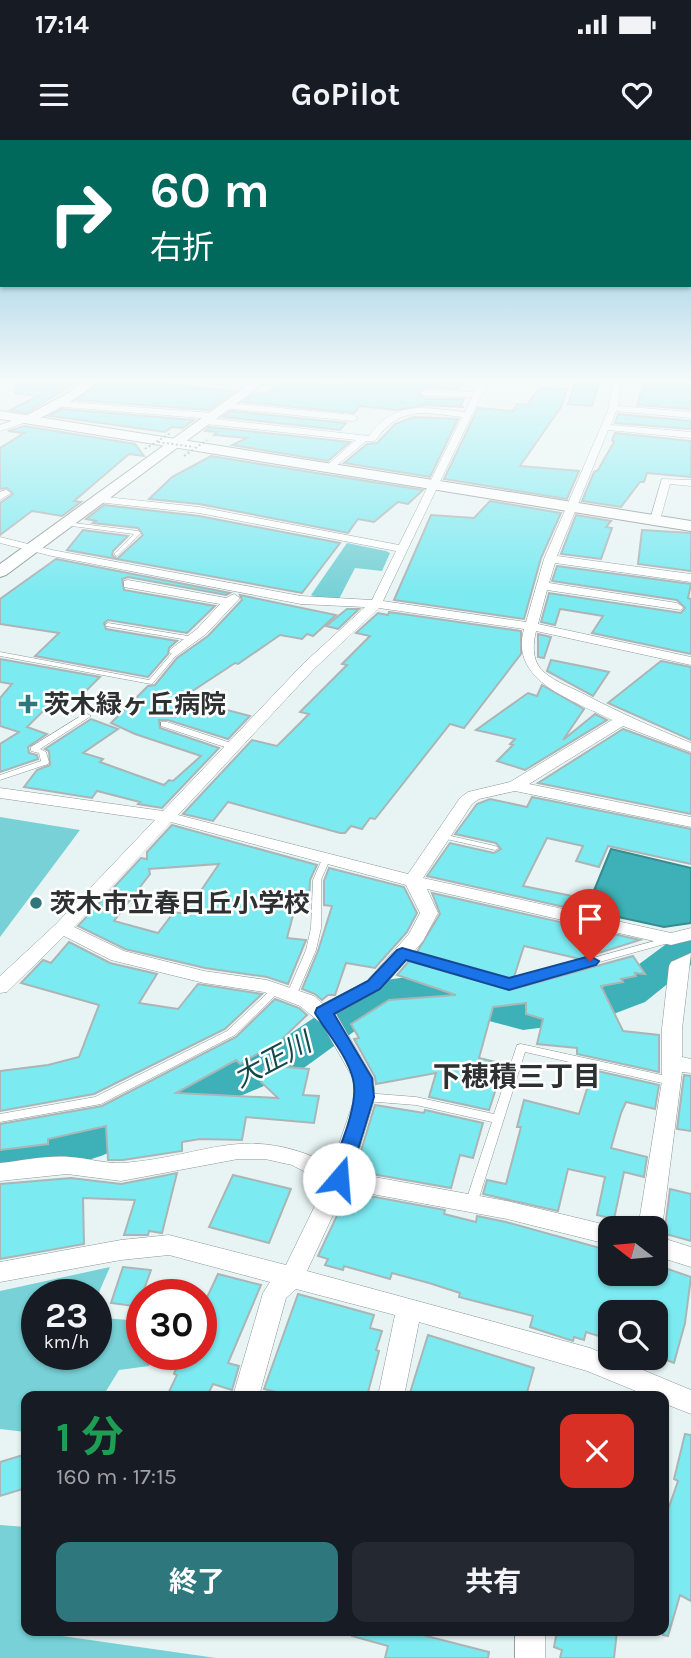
<!DOCTYPE html>
<html lang="ja">
<meta charset="utf-8">
<style>
:root{--surface:#171b24;--page:#242831;--text:#f1f3f6;--muted:#9ea1a6;--accent:#2e777c}
body{margin:0;font-family:Karla,"Noto Sans JP",sans-serif;background:var(--page);color:var(--text);height:100vh;display:flex;flex-direction:column;font-size:26px;white-space:nowrap}
*{box-sizing:border-box;margin:0}
p{font-size:23px;color:var(--muted)}
.icon{flex:none;width:38px;height:38px;fill:none;stroke:currentColor;stroke-width:2;stroke-linecap:round;stroke-linejoin:round}
.map{position:relative;flex:1;overflow:hidden}
.details{position:absolute;left:21px;top:1251px;width:648px;height:245px;display:flex;flex-direction:column;background:var(--surface);border-radius:14px;box-shadow:0 2px 5px #0004}
.details>*{flex:none}
.hud{position:absolute;left:0px;top:0px;width:691px;height:147px;box-shadow:0 2px 5px #0004;background:#00695c;color:#fff;overflow:hidden}
.needle{width:46px;rotate:286deg}
.tools{position:absolute;left:598px;top:1076px;display:grid;gap:14px}
.tools a{display:grid;place-items:center;width:70px;height:70px;border-radius:14px;background:var(--surface);box-shadow:0 2px 5px #0004;font-size:35px}
.speed{position:absolute;left:21px;top:1139px;display:flex;gap:14px;font-size:35px;font-weight:700;text-align:center}
.speed>*{display:grid;place-content:center;width:91px;height:91px;border-radius:50%;background:var(--surface);box-shadow:0 2px 5px #0004;line-height:1}
.speed small{font-size:18px;font-weight:400}
.speed .limit{border:10px solid #d22;background:#fff;color:#111}
.pin{position:absolute;display:grid;place-items:center;width:60px;height:60px;color:#fff;margin:-72px -30px;border-radius:50% 50% 50% 0;rotate:-45deg;box-shadow:0 0 7px #0007}
.pin .icon{rotate:45deg}
.me{position:absolute;width:77px;margin:-38px;rotate:18deg;stroke-linejoin:round;filter:drop-shadow(0 0 5px #0008)}
.turn{display:flex;align-items:center;gap:24px;height:147px;padding:0 35px;font-size:32px}
.turn .icon{width:91px;height:91px;stroke-width:2.5}
.turn b{display:block;font-size:49px;line-height:60px}
.round{display:grid;place-items:center;flex:none;width:74px;height:74px;border-radius:14px;background:var(--page)}
.overview{display:flex;align-items:center;justify-content:space-between;height:119px;padding:0 35px}
h1{font-size:42px;font-weight:700;line-height:52px;color:#1e9e55}
.button{display:flex;gap:14px;margin-top:auto;padding:14px 35px}
.button a{flex:1;height:80px;border-radius:14px;background:var(--accent);color:#fff;font-size:28px;font-weight:700;line-height:80px;text-align:center}
.button a+a{background:var(--page);color:var(--text)}
.status{display:flex;justify-content:space-between;align-items:center;height:49px;padding:0 35px;background:var(--surface);direction:ltr}
.status svg{height:19px;fill:currentColor}
header{display:flex;justify-content:space-between;align-items:center;height:91px;padding:0 35px;background:var(--surface);font-size:32px;font-weight:700}
.map>svg:first-child{display:block}
.green{fill:#77d1d6;fill-rule:evenodd}
.water{fill:#3db1b7;stroke:#388b8f;stroke-width:2}
.lines{fill:none;stroke-linecap:round;stroke-linejoin:round}
.river{fill:#3db1b7;fill-rule:evenodd}
.building{fill:#7ceaf1;stroke:#abb5b6;stroke-width:2;fill-rule:evenodd}
.service-casing{stroke:#8d9797;stroke-width:1}
.minor-casing{stroke:#8d9797;stroke-width:1}
.secondary-casing{stroke:#8d9797;stroke-width:2}
.primary-casing{stroke:#8d9797;stroke-width:2}
.service{fill:#fff;fill-rule:evenodd}
.minor{fill:#fff;fill-rule:evenodd}
.secondary{fill:#fff;fill-rule:evenodd}
.primary{fill:#fff;fill-rule:evenodd}
.path-bridge{stroke:#949d9d;stroke-width:2;stroke-dasharray:2 2.5;stroke-linecap:butt}
.route{fill:#1a73e8;stroke:#114b97;stroke-width:2}
.poi-dot{fill:#2e777c;stroke:#fff;stroke-width:2.5}
.labels{text-anchor:middle;dominant-baseline:central;stroke-width:5;stroke-linejoin:round;paint-order:stroke}
.poi-label{font-size:26px;font-weight:bold;fill:#2d3132;stroke:#fff;text-anchor:start}
.water-label{font-size:28px;font-style:italic;fill:#14474a;stroke:#fff}
.neighbourhood-label{font-size:28px;font-weight:bold;fill:#2d3132;stroke:#fff}
</style>
<div class="status"><b>17:14</b><svg viewBox="0 0 49 12"><path d="M0 12V9h3v3zM5 12V6h3v6zM10 12V3h3v9zM15 12V0h3v12zM26 1h20v11H26zM47 4h2v5h-2z"/></svg></div>
<header><svg class="icon" aria-label="menu" viewBox="0 0 24 24"><path d="M4 6h16M4 12h16M4 18h16"/></svg>GoPilot<svg class="icon" aria-label="heart" viewBox="0 0 24 24"><path d="M12 20l-8-8c-3-5 5-10 8-4 3-6 11-1 8 4z"/></svg></header>
<div class="map">
<svg width="691" height="1518" viewBox="0 0 691 1518">
<rect width="100%" height="100%" fill="#e8f4f4"/>
<g class="green">
<polygon points="347,403 386,411 390,413 382,431 355,428 339,459 318,458 311,455"/>
<polygon points="0,677 80,690 0,797"/>
<path d="M110,1127l-11,25 4,26 39,3v33l11,1 -4,11 -30,4 -16,26h-77v36l-26,-3v-138zM96,1155v59h-59v-59z"/>
<polygon points="0,1385 26,1387 26,1491 60,1491 62,1496 216,1518 0,1518"/>
</g>
<polygon class="water" points="611,709 691,728 691,783 664,787 586,770"/>
<g class="lines">
<polygon class="river" points="691,792 691,825 645,862 595,881 523,890 421,863 408,864 363,885 301,930 101,1016 53,1031 0,1036 0,998 53,993 72,988 269,908 333,865 386,840 421,835 485,852 511,854 528,860 589,852 615,842 677,796"/>
</g>
<g class="building">
<polygon points="16,241 79,241 26,273 10,270 38,256 15,253"/>
<polygon points="101,241 165,241 162,244 235,251 208,270 77,260"/>
<polygon points="282,241 340,246 344,241 462,241 459,249 425,247 418,253 425,259 464,259 460,267 464,267 424,265 396,270 360,266 354,273 243,262 256,253 266,254"/>
<polygon points="576,241 600,241 592,266 568,264"/>
<polygon points="645,241 677,241 691,245 691,269 637,265"/>
<polygon points="540,247 567,249 561,267 520,326 579,331 567,359 444,339 478,268 513,271 517,264 527,265"/>
<polygon points="62,269 194,280 183,288 172,287 165,292 50,276"/>
<polygon points="231,271 346,283 340,290 223,277"/>
<polygon points="618,274 691,281 691,289 615,283"/>
<polygon points="414,277 458,279 430,337 344,323 367,304 377,303 395,284"/>
<polygon points="24,286 135,304 144,316 129,314 74,361 81,362 62,376 32,371 0,395 0,363 13,354 7,348 0,349 0,308 24,293 8,291"/>
<polygon points="209,287 350,302 328,321 232,305 247,298 214,295 217,292 205,291"/>
<polygon points="615,293 691,301 691,337 647,333 644,342 640,342 621,367 582,361 594,332 598,330 614,302 612,300"/>
<polygon points="211,316 423,350 408,364 398,362 374,382 358,379 348,393 199,364 149,359 172,337"/>
<polygon points="490,361 561,373 541,418 524,479 394,460 431,375 474,378"/>
<polygon points="104,365 199,376 340,403 302,453 67,410 83,390 128,396 113,411 112,415 117,419 143,395 138,388 93,383 96,381 86,379"/>
<polygon points="576,375 611,381 606,387 612,388 601,419 561,414"/>
<polygon points="642,390 691,393 691,431 638,424"/>
<polygon points="56,419 230,453 226,455 128,437 122,439 124,450 215,466 187,493 108,480 104,483 106,489 177,501 169,508 168,514 148,537 35,516 59,493 0,484 0,459"/>
<polygon points="557,426 691,444 688,458 691,459 691,514 592,493 603,476 560,469 555,485 541,482 549,453 681,473 685,468 677,460 552,441"/>
<polygon points="240,455 336,475 313,496 307,494 302,499 280,495 238,524 235,523 185,556 191,558 189,560 250,576 228,599 168,580 159,580 160,588 219,608 162,668 138,664 140,662 97,651 92,658 24,647 37,630 50,625 49,611 45,609 91,579 118,589 83,613 103,619 100,622 164,645 169,640 173,641 201,616 135,594 111,583 148,546 155,545 177,518 208,496 242,460"/>
<polygon points="347,469 359,469 338,489 326,486"/>
<polygon points="389,472 521,491 521,514 464,588 450,584 375,679 370,678 362,689 351,686 345,693 340,693 228,662 213,681 183,674 252,600 277,606 309,574 300,572 347,525 342,524 370,496 356,493 378,473 388,475"/>
<polygon points="538,494 551,497 544,518 538,517"/>
<polygon points="0,519 100,537 78,559 58,556 27,587 47,594 28,607 29,613 37,615 38,619 0,632 0,604 19,592 0,586 0,558 12,544 0,542"/>
<polygon points="551,520 591,528 609,532 593,556 547,531"/>
<polygon points="661,521 691,527 691,600 608,563"/>
<polygon points="542,545 584,569 563,600 595,574 607,580 525,630 497,621 513,605 510,604 515,599 476,590 528,553 537,556"/>
<polygon points="623,589 691,614 691,674 538,643"/>
<polygon points="532,657 691,689 691,724 608,706 599,727 576,721 583,706 547,698 523,746 587,759 582,771 427,736 450,703 494,713 501,709 496,703 455,694 477,664 490,659 527,667"/>
<path d="M172,685l145,40 -7,15 -1,24h-13l-9,34 19,2 -18,44 -21,-7 -62,-9 -80,-19 -47,-23 63,-68 6,1v-7zM219,724l-34,50 -11,-2 -16,21 -44,-12 36,-47 -1,-5z"/>
<polygon points="329,728 404,747 417,773 407,792 375,828 346,823 335,855 328,855 322,860 315,854 302,849 318,811 332,766 324,765 324,741"/>
<polygon points="432,753 640,800 580,819 524,806 514,837 509,838 417,812 440,774"/>
<polygon points="69,802 110,823 157,834 139,863 178,869 198,844 262,854 225,889 94,954 0,971 0,931 48,925 79,917 99,865 21,843 43,820 51,823"/>
<polygon points="633,816 645,834 635,833 636,836 621,839 623,842 601,846 623,891 659,895 659,932 577,914 577,908 537,904 543,879 526,874 526,863 493,867 479,918 504,924 489,970 429,957 436,933 376,944 375,937 354,899 359,898 351,884 389,860 456,855 397,835 409,821 510,850"/>
<polygon points="275,859 299,868 307,875 281,900 240,924 236,920 176,953 278,958 261,942 265,925 309,929 303,955 319,956 314,983 246,977 242,1000 200,999 182,1002 182,1011 123,1020 108,1020 106,986 48,999 48,1004 0,1010 0,984 102,966 236,897"/>
<polygon points="593,930 659,945 655,969 626,962 621,973 611,1008 647,1017 644,1037 624,1032 614,1079 597,1075 605,1037 568,1029 558,1071 483,1054 487,1040 506,1044 521,987 517,987 524,960 579,974"/>
<polygon points="684,935 691,936 691,991 677,989"/>
<polygon points="375,965 424,973 425,970 483,983 473,1018 460,1015 451,1048 355,1031"/>
<polygon points="177,1033 162,1093 149,1091 148,1095 124,1095 135,1060 83,1058 84,1104 0,1119 0,1044 71,1038 121,1044"/>
<polygon points="233,1035 291,1049 269,1103 209,1087"/>
<polygon points="670,1049 691,1054 691,1101 662,1093 665,1088"/>
<polygon points="348,1052 445,1070 444,1074 476,1082 477,1076 506,1082 607,1110 611,1111 611,1134 663,1134 665,1128 691,1137 685,1183 674,1223 656,1216 656,1172 611,1172 611,1200 586,1192 584,1200 574,1197 573,1201 530,1187 533,1176 459,1157 460,1153 429,1143 392,1133 390,1139 344,1126 343,1130 325,1125 328,1119 318,1116"/>
<polygon points="123,1127 151,1130 142,1155 142,1167 111,1163"/>
<polygon points="218,1134 261,1145 228,1223 239,1226 232,1250 213,1244 207,1256 167,1256 177,1235 174,1234 182,1214 201,1214 201,1170"/>
<polygon points="298,1154 374,1175 370,1188 382,1191 376,1210 379,1211 367,1256 292,1256 264,1249"/>
<polygon points="428,1195 534,1228 526,1256 409,1256"/>
<polygon points="685,1294 691,1295 691,1461 680,1455 668,1496 663,1495 663,1384 678,1341 674,1339"/>
<polygon points="26,1314 26,1348 0,1356 0,1322"/>
<polygon points="352,1491 407,1491 489,1512 488,1518 385,1518 388,1506 352,1496"/>
<polygon points="557,1491 617,1491 614,1518 560,1518 562,1510 554,1507"/>
</g>
<g class="lines">
<defs>
<g id="service">
<polygon points="66,382 138,391 141,393 117,416 115,415 115,413 134,394 64,385 63,384"/>
<polygon points="108,483 188,496 191,498 188,500 106,486 105,485"/>
<polygon points="176,510 178,511 178,513 153,543 151,544 0,516 0,512 149,540 174,511"/>
<polygon points="84,574 87,574 91,576 40,609 46,612 49,622 48,624 0,640 0,635 41,621 39,613 31,611 31,607"/>
<polygon points="161,582 167,582 237,605 238,607 234,609 231,609 161,586"/>
<polygon points="439,694 442,694 495,706 499,708 495,710 442,698 439,698 438,696"/>
<polygon points="327,714 331,717 321,740 321,788 316,810 297,854 295,856 289,856 287,854 306,810 311,788 313,740 323,717"/>
<polygon points="669,797 674,800 672,802 509,847 399,815 397,813 402,810 509,841"/>
<polygon points="277,846 280,847 282,849 280,851 235,895 101,964 0,982 0,974 95,957 227,891 274,847"/>
<polygon points="521,904 671,937 675,938 676,941 675,944 671,945 525,912 477,1064 475,1067 471,1069 467,1067 465,1064 492,982 416,965 365,961 361,960 360,957 361,954 365,953 416,957 494,974 517,905"/>
</g>
<g id="minor">
<path d="M480,241h8l-105,220 143,21 18,-63 65,-151 4,-27h8l-3,25 73,6v6l-75,-7 -5,14 80,7v6l-83,-8 -51,126 134,18v8l-136,-19 -6,20 128,20 6,4 -2,3 -134,-20 -9,34 153,33v8l-155,-34c-3,12 -4,27 4,37 10,12 28,18 42,25 36,19 72,35 109,50v9l-68,-26 -94,58 162,33v10l-176,-36 -36,8 -7,5 -49,74 248,55 20,-5v12l-20,5 -244,-56 11,24 -15,28 -42,48 -45,25 37,64 2,19 -23,76 155,28 112,27h-8v17l-104,-26 -162,-30 -38,82 283,77 101,42v24l-28,-11v-7h-15l-61,-25 -168,-49 -15,74h-26l17,-81 -99,-26 -10,9 -27,98h-26l30,-103 7,-11 -101,-27 -48,5 -121,22v-20l121,-22 48,-5 117,30 40,-82 -34,-18 -27,-6h-27l-117,22 -54,-7 -67,7v-18c22,-2 47,-8 70,-6 17,1 36,7 53,6 87,-7 121,-41 209,2l23,-68 -2,-19 -31,-54 -22,-18 -36,-14 -60,-9 -93,-23 -47,-24 -57,56 -7,1v-17l56,-52 99,-104 -155,-22v-10l163,23 141,-148 61,-56 -64,-3 -249,-48 -52,-13v-6l52,13 249,46 71,4 24,-49 -197,-38 -102,-11 -5,-3 5,-3 102,11 200,38 63,-128c-38,-4 -62,-12 -87,24h-9l-37,31 -4,-1v-4l31,-27 -150,-16 -5,-3 5,-3 163,18c26,-37 56,-28 96,-24l7,-15 -47,-1 -4,-3 4,-3 49,2zM379,468l145,21c-15,53 50,71 88,91l-102,62 -42,10 -8,6 -52,76 -230,-59 136,-146zM171,682l235,63 14,28 -11,21 -42,47 -44,23 -9,-8 -47,-16 -63,-9 -80,-20 -50,-24z"/>
<polygon points="56,261 213,273 218,276 213,279 53,266 53,262"/>
<polygon points="227,263 353,275 358,278 353,281 224,268 224,264"/>
<polygon points="24,277 27,278 27,282 0,291 0,285"/>
<polygon points="662,339 691,340 691,346 670,344 660,380 655,383 650,380"/>
<polygon points="6,350 11,353 0,360 0,352"/>
<polygon points="128,440 226,458 234,454 240,458 206,494 176,516 169,512 171,509 197,489 220,464 124,447 124,441"/>
<polygon points="691,813 682,889 682,917 691,919 691,933 682,932 662,1088 656,1095 656,1088 638,1088 662,941 662,889 669,826 671,822"/>
<polygon points="656,1096 691,1107 691,1127 656,1116"/>
<rect x="515" y="1491" width="30" height="27"/>
</g>
<g id="secondary">
<path d="M84,241h14c-13,13 -61,44 -79,42l-1,-3 50,-27z"/>
<polygon points="253,241 267,241 6,435 0,437 0,424"/>
</g>
<polygon id="primary" points="0,271 691,381 691,391 0,279"/>
</defs>
<use href="#service" class="service-casing"/>
<use href="#minor" class="minor-casing"/>
<use href="#secondary" class="secondary-casing"/>
<use href="#primary" class="primary-casing"/>
<use href="#service" class="service"/>
<use href="#minor" class="minor"/>
<use href="#secondary" class="secondary"/>
<use href="#primary" class="primary"/>
<g class="path-bridge">
<polyline points="158,302 194,307"/>
<polyline points="145,309 169,294 167,293"/>
<polyline points="184,316 207,300"/>
</g>
</g>
<linearGradient id="sky" x2="0" y2="1"><stop stop-color="#63b3d4"/><stop offset="0.53" stop-color="#f5fafa"/><stop offset="1" stop-color="#f5fafa" stop-opacity="0"/></linearGradient>
<rect width="691" height="454" fill="url(#sky)"/>
<path class="route" d="M402,808l107,30 81,-22 9,5 -3,4 -87,25 -103,-30 -26,29 -46,25 38,64 2,19 -25,82 -3,6 -7,2 -8,-2 -3,-6c9,-26 32,-74 25,-100 -6,-24 -26,-46 -38,-66l2,-5 51,-27 29,-31z"/>
<g class="poi-dot">
<path d="M24.5 553.5h7v7h7v7h-7v7h-7v-7h-7v-7h7z"/>
<circle cx="36" cy="763" r="7"/>
</g>
<g class="labels">
<g class="poi-label">
<text x="44" y="564">茨木緑ヶ丘病院</text>
<text x="50" y="763">茨木市立春日丘小学校</text>
</g>
<g class="water-label">
<text transform="translate(272 920) rotate(-28)">大正川</text>
</g>
<g class="neighbourhood-label">
<text x="517" y="936">下穂積三丁目</text>
</g>
</g>
</svg>
<div class="tools">
<a><svg class="needle" viewBox="-14 -14 28 28"><path d="M0-13l5 13h-10z" fill="#e53935"/><path d="M0 13l5-13h-10z" fill="#9ea1a6"/></svg></a>
<a><svg class="icon" aria-label="search" viewBox="0 0 24 24"><circle cx="10" cy="10" r="6"/><path d="M15 15l6 6"/></svg></a>
</div>
<div class="speed"><div>23<small>km/h</small></div><div class="limit">30</div></div>
<div class="pin" style="left:590px;top:821px;background:#d93025"><svg class="icon" aria-label="arrive" viewBox="0 0 24 24"><path d="M6 21V4h12l-3 4 3 4H6"/></svg></div>
<svg class="me" style="left:339px;top:1039px" viewBox="-20 -20 40 40"><circle r="19" fill="#fff"/><path d="M0-13L10 11 0 6-10 11z" fill="#1a73e8"/></svg>
<div class="hud">
<div class="turn"><svg class="icon" aria-label="right" viewBox="0 0 24 24"><path d="M7 20v-9h11M14 6l5 5-5 5"/></svg><div><b>60 m</b>右折</div></div>
</div>
<section class="details">
<div class="overview"><div><h1>1 分</h1><p>160 m · 17:15</p></div><a class="round" style="background:#d93025;color:#fff"><svg class="icon" aria-label="close" viewBox="0 0 24 24"><path d="M6 6l12 12M18 6L6 18"/></svg></a></div>
<div class="button"><a>終了</a><a>共有</a></div>
</section>
</div>
